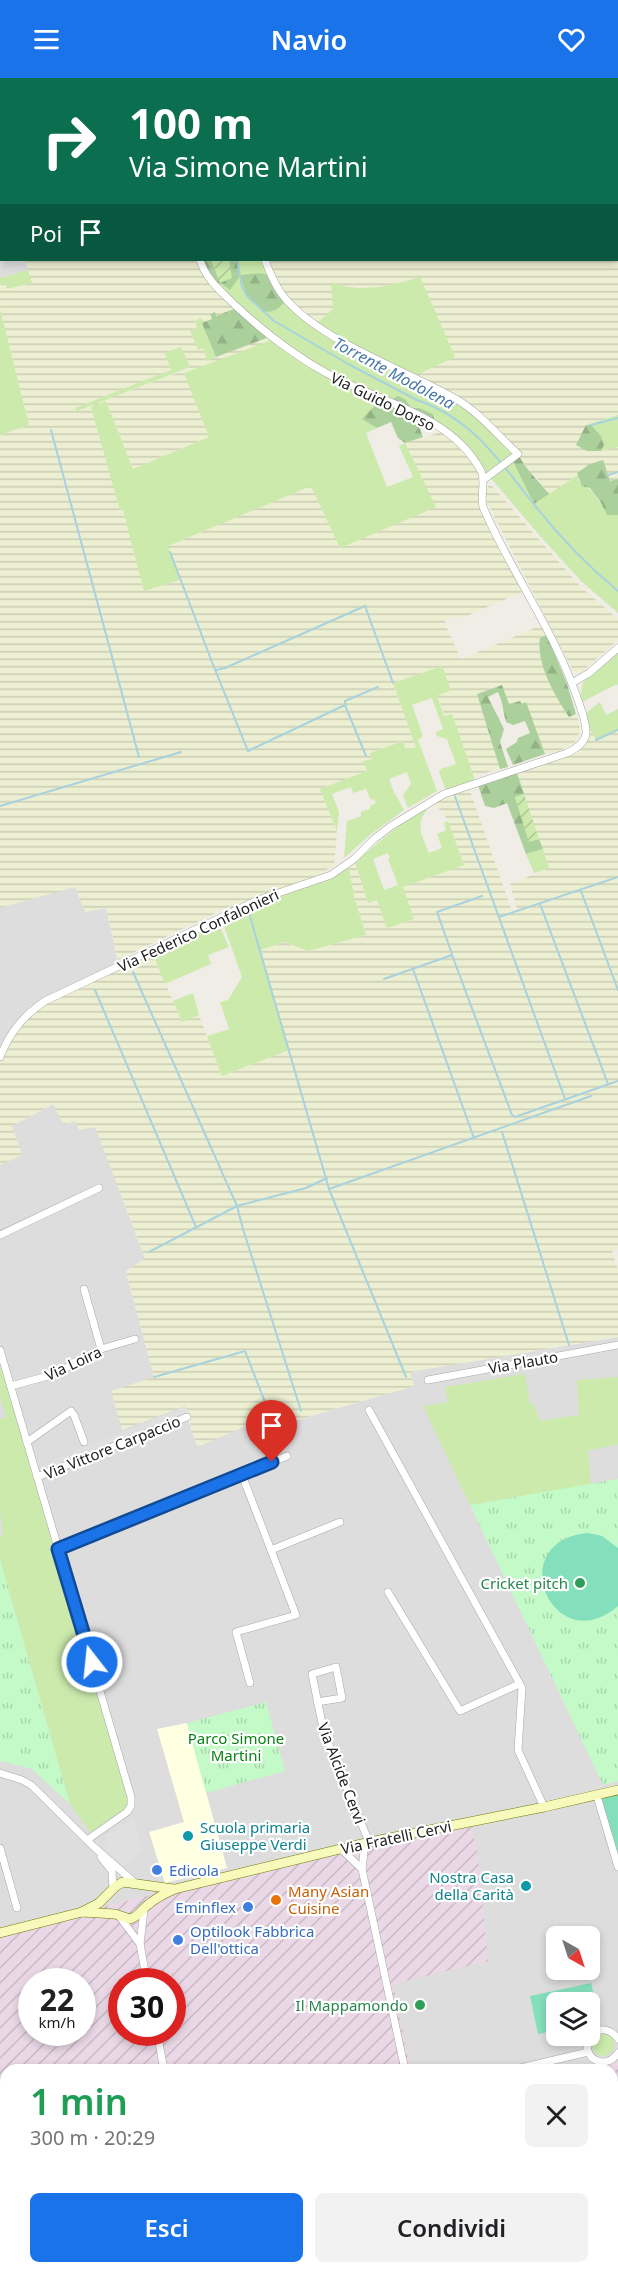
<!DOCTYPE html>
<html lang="it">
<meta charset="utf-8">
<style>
:root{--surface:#fff;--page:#f2f2f2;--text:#202124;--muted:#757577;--accent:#1a73e8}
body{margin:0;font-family:"Noto Sans",sans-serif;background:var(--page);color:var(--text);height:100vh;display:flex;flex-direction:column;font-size:22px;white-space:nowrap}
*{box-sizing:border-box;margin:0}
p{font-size:20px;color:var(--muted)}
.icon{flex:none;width:33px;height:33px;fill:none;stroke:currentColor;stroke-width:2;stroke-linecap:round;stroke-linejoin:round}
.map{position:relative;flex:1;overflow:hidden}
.side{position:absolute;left:0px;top:1986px;width:618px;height:210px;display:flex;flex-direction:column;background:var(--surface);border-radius:18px 18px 0 0;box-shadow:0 3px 9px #0003}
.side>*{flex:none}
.hud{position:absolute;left:0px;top:0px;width:618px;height:183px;box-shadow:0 3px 9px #0003;background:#0b6e4f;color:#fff;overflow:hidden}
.needle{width:39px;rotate:141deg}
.buttons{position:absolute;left:546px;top:1848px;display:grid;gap:12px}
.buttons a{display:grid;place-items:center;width:54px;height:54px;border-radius:9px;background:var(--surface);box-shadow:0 3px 9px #0003;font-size:30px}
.speed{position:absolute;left:18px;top:1890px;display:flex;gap:12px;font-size:30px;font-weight:700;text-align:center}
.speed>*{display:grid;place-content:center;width:78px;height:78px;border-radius:50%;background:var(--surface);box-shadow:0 3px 9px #0003;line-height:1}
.speed small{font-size:15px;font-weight:400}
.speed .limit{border:9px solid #d22;background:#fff;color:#111}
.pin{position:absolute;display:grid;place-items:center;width:51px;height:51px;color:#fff;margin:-62px -26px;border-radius:50% 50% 50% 0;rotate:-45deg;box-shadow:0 0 6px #0007}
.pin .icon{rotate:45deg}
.me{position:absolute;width:66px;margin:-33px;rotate:344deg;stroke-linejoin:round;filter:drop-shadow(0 0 4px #0008)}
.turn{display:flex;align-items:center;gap:21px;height:126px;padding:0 30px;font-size:27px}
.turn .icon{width:78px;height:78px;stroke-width:2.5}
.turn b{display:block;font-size:42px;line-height:51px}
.then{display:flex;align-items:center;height:57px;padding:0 30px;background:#0003;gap:12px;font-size:22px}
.round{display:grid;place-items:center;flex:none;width:63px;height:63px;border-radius:9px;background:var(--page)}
.summary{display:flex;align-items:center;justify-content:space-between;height:102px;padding:0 30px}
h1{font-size:36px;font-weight:600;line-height:45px;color:#1e9e55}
.cta{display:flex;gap:12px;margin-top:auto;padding:12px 30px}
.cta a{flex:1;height:69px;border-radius:9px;background:var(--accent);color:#fff;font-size:24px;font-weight:600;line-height:69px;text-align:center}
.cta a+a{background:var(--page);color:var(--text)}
header{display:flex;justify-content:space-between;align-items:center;height:78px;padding:0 30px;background:var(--accent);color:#fff;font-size:27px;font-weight:600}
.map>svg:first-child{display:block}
.residential{fill:#dedddd;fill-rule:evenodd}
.industrial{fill:url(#industrial-furrows);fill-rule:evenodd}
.education{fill:#ffffe1}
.farmland{fill:url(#farmland-rules);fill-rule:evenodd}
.grass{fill:#cbeaac;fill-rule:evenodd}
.forest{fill:url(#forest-firs)}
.park{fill:url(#park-tufts)}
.garden{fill:url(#garden-furrows)}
.pitch{fill:#84e0bc}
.parking{fill:#e0e0e0}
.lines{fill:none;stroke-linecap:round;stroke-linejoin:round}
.stream{stroke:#a7d2de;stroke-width:2}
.street-casing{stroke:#a7a7a7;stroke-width:8}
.secondary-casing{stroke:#6d7904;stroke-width:10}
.primary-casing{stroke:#9c6800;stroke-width:12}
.street{stroke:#fff;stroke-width:7}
.secondary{stroke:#f7fabb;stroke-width:9}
.primary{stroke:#fcd4a0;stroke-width:10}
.route-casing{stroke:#114b97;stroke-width:15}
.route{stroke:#1a73e8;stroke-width:10}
.leisure-dot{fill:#2e9e5b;stroke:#fff;stroke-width:2}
.culture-dot{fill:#0f9aa8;stroke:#fff;stroke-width:2}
.shop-dot{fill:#3f7fe0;stroke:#fff;stroke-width:2}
.food-dot{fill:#e8710a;stroke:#fff;stroke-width:2}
.labels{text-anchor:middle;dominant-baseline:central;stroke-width:4.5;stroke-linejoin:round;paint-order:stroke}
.street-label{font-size:15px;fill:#202020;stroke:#fff}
.leisure-label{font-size:15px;fill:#27864d;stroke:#fff;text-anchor:end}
.park-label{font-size:15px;fill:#0b8115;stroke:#fff}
.culture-label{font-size:15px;fill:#0d838f;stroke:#fff;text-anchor:start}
.shop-label{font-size:15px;fill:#366cbe;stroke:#fff;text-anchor:start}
.food-label{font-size:15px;fill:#c56008;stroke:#fff;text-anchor:start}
.water-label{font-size:16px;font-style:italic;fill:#4879a9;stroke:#fff}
</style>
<header><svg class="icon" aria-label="menu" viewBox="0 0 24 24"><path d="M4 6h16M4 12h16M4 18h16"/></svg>Navio<svg class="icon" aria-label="heart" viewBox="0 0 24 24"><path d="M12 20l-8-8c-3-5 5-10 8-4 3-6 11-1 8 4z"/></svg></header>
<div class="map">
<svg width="618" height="2196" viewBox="0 0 618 2196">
<defs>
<pattern id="industrial-furrows" width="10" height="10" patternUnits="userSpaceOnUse" patternTransform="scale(1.5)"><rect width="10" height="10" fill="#ead8e6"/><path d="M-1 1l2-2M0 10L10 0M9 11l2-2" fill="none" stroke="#c8b9c5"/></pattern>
<pattern id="farmland-rules" width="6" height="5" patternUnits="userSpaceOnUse" patternTransform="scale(1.5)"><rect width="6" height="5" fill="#edefd2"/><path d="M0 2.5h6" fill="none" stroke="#cbcdb4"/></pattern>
<pattern id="forest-firs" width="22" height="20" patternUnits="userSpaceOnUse" patternTransform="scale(1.5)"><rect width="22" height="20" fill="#abd09b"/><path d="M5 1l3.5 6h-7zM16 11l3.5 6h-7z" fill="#93b285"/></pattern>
<pattern id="park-tufts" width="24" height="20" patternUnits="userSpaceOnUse" patternTransform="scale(1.5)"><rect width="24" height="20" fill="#c4fac8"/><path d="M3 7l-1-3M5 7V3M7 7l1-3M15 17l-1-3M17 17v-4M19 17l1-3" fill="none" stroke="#a8d6ac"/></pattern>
<pattern id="garden-furrows" width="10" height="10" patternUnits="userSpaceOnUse" patternTransform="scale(1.5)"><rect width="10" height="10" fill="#cbeaac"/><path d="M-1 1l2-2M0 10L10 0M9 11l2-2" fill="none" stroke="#aec894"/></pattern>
</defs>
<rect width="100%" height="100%" fill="#f0ede6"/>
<g class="residential">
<polygon points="1,151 2,182 25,182 28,192 0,200"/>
<polygon points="75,808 106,830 119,889 0,979 0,829"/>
<path d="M54,1026l21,16 21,7 49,132 -19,13 28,105 31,29 2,11 10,29 73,-31 7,11 137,-40 -5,-14 209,-35v880l-6,-147h-606v198l389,6h-395v-1109l22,-10 -10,-29zM556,1858h34v34h-34zM32,1904h50v50h-50zM122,1904h50v50h-50zM556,1924h34v34h-34z"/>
</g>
<g class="industrial">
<path d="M470,1744l7,27 11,112 -95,23 18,86h-405v198h566l-22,6h-550v-342l175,-43zM32,1904h50v50h-50zM122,1904h50v50h-50z"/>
<polygon points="618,1984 618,2175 612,2177 612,1992 592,1992"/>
</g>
<polygon class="education" points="187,1645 227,1790 165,1805 149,1754 184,1744 157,1651"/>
<g class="farmland">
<polygon points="0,0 618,0 618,337 586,347 601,373 618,369 618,401 610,404 603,383 577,395 578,397 549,416 536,399 532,397 518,376 413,299 420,199 376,211 342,208 333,231 316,246 289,224 265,182 616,182 616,2 2,2 0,107"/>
<path d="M25,182h175l38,47 -22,9 -6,-2 2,5 -10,4 -1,-5 -4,10 10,32 60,-22 3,3 -61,96 -76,32 -27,-68 14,109 3,-1 45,37 143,-61 124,22 -30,-64 39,-12 9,7 29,35 -1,24 46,93 -67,29 -4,-3 -11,4v4l16,35 81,-34 5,10 21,82 8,-3 3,9 1,8 -6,13 -15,7 -14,3 -19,-51 -4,1 -2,-3 -11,4 -7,-20 -25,9 23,75 -27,7 -21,-61 -7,2 -8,-22 14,-5 -9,-24 -49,18 23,63 -10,3 -4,-9 -31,12 1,6 -5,12 -47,18 17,42 -3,35 -8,4 1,7 -94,35 -3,-6 -112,54 -12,-52 -21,4 -10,-25 -75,21v-473l29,-10 -29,-116v-24l5,-2 2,6 24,-6zM190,290l-113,42 -1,-2 96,-38z"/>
<polygon points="488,408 492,408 581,509 618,541 618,562 580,595 573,593 487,424 485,419"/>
<polygon points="584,640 596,662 618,652 618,1171 612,1173 618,1192 618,1259 410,1294 414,1308 276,1348 270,1338 197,1369 185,1328 122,1352 111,1313 154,1299 126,1193 145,1180 95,1049 79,1052 75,1043 64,1047 53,1026 12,1048 22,1077 0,1087 0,979 31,933 151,873 182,943 199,937 222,998 289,972 260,871 285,864 308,873 366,857 355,822 348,786 354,781 368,825 377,822 413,841 402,809 464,787 448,743 441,732 433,727 431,723 468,707 512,833 517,831 510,806 549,790 515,692 567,675 582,664"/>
</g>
<g class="grass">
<path d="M237,182h28l6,15 -24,21 16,16 23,-13 30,25 17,-15 -2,-27c32,12 57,4 89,-5l35,80 -41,19 45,24 59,54 16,50 44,-29 1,6c14,8 21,20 28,34h11v98l-36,-31 -42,-46 -51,-60 -7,-3c-25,-30 -61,-74 -105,-70l-14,15 14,10 -11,5 21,54 26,-10 -14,-31 6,-3 31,64 -96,41 -29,-62 -143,60 12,34 -36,11 -21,-81h-3l-29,-103 15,-6 27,68 76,-32 -25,-64 85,-32 -2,-3 5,-2 -62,-55z"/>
<polygon points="28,192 32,205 7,211 5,205 0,207 0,200"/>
<polygon points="0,231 29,347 0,357"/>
<polygon points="201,240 216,279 207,283 203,270 198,272 190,253 197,250 195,243"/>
<polygon points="181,269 190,289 77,333 75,330 171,292 165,275"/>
<polygon points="618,337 618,369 601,373 604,367 601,358 591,348 586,347"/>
<path d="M618,570v38l-1,-2 -35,18c-6,-26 19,-40 36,-54z"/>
<polygon points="442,588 451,612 437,618 444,638 452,636 475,702 446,712 439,694 441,691 456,686 447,661 437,658 436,654 443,651 432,620 412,627 423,658 418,662 437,713 408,730 403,717 411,706 407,694 389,701 393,712 404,732 371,756 344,780 347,743 361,738 361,734 370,731 370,728 376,725 374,721 371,722 366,711 353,715 351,709 332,716 339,734 337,753 320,711 367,693 363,683 372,681 370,675 403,663 406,672 416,669 393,605"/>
<polygon points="600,624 606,637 618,631 618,652 596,662 588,648 586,635"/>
<path d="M425,731l2,1c-13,15 -4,27 2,43l13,-5 -5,-14 9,-4 -2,-7 4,-2 16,44 -61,22 11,32 -27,9 -10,-28 -9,3 -13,-41 47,-39zM388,775l2,5 -2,1 10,26 -14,5 -11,-31z"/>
<polygon points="543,771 549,790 534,795 526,776"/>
<polygon points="348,786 355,822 366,857 308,873 285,864 260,872 289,972 222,998 207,958 229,951 220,924 228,922 242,899 221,840 308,806"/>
<polygon points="219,847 229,869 208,877 211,886 165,906 153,876"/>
<polygon points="193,915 199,937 182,944 173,923"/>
<polygon points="0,1274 131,1728 93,1758 70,1726 0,1482 0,1460 3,1455 0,1434 0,1341 6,1339 0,1319"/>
<polygon points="525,1296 530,1326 534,1326 540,1343 579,1337 577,1302 618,1299 618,1366 588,1373 591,1407 470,1427 423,1328 448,1324 445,1309"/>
<circle cx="603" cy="1967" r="11"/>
<polygon points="145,2190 191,2190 193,2196 122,2196"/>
<polygon points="488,2190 544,2190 517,2196 463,2196"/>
</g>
<g class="forest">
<path d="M203,182h35l2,15 18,-2 13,2 15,24c-6,10 -11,13 -23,13l-16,-16 -7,-20 -10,14 -10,-7 -3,1 -10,-13z"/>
<polygon points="234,231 267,260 216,279 202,245 212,241 210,236 215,234 216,238"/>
<polygon points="398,318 406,322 411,330 419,330 433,336 435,346 424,344 418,346 423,359 405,365 398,360 391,344 377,350 362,341 377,325 387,324"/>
<polygon points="586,347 591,347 601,358 604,367 601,373 587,373 576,367"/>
<path d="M518,376c8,16 20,26 31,40l-15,10 -23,-47z"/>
<polygon points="603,382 610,403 618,401 618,437 607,437 600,423 590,410 582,408 577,395 590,386"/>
<path d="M547,557l20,49 9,30 -7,3c-14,-21 -33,-53 -29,-79z"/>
<path d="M502,607l7,19 11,-3 2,3 4,-2 19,52 -32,11 -7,-16 11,-7 1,-4 12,-5 -5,-12 -12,4 -7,-3c-3,-10 -3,-20 -8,-30l-10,5 16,32 -4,13 8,25 -8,2 -23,-75z"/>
<polygon points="517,695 524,716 515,719 529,763 539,761 543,771 526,776 507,725 494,730 485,728 478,707"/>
</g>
<g class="park">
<polygon points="618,1401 618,1703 603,1707 470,1427"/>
<polygon points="0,1482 70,1726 32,1691 0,1683"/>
<polygon points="266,1624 285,1693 206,1715 187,1645"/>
</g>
<g class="garden">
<polygon points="211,182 229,182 232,200 220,205"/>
<polygon points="524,716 539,761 529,764 515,719"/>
</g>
<g class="pitch">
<path d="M588,1455l14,3 16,12v58c-65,56 -117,-65 -30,-73z"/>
<polygon points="618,1717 618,1789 598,1722"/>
<polygon points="591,1905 600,1943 590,1945 590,1924 556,1924 556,1952 538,1956 530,1918"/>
</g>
<g class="parking">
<polygon points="185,1330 186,1336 43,1393 41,1388 71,1376 71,1374"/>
<polygon points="133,1740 143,1772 123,1788 104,1769 107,1757"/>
</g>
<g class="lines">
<g class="stream">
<polyline points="225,0 225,2"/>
<polyline points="378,0 379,2"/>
<polyline points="0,123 2,122"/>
<path d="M237,182l5,27 5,9 27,25 76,44 67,35c53,18 79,56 112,98 26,34 55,65 89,93"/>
<polyline points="591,347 618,340"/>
<polyline points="51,352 139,679"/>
<polyline points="608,397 618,394"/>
<polyline points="170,474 212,584 248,673 345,627 366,678"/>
<polyline points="216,592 225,590 365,528 393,605"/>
<polyline points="345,627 345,623 378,609"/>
<polyline points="596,662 618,652"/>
<polyline points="453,713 565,1021"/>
<polyline points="0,728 181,674"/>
<polyline points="581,813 618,912"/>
<polyline points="540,826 608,1006"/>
<polyline points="247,828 329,1111 406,1299"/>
<polyline points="499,839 618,799"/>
<polyline points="452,876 437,834 482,818"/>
<polyline points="413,891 474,1060"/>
<polyline points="133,894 237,1128 149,1174"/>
<polyline points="384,901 452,877 512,1037 515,1039 618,1003"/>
<polyline points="95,912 196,1149"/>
<polyline points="502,1054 569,1267"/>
<polyline points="329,1111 591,1018"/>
<polyline points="154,1299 245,1273 270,1337"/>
<polyline points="301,1333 243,1151 237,1128 306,1110 327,1100"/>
</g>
<defs>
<g id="street">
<polyline points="616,9 618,9"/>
<polyline points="0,152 2,151"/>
<path d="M265,182c4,11 9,23 16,33 33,46 125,77 175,106 23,13 42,37 62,55l-35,26"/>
<polyline points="572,605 589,595 618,570"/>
<path d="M0,979c10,-25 23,-41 45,-56l213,-101 73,-25 23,-16 20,-20 17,-13 53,-32 123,-41c8,-4 17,-9 19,-19 1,-10 -4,-22 -7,-31 -23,-70 -67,-129 -96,-196 -3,-12 3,-26 -2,-36 -29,-56 -102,-69 -153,-97 -33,-18 -64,-42 -92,-68 -14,-14 -30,-26 -36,-46"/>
<polyline points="0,1157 99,1110"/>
<polyline points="84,1211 101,1271"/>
<polyline points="0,1272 131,1719 131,1728 127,1734 87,1762"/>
<polyline points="428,1302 618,1267"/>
<polyline points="11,1308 59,1295 73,1285 101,1271 135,1261"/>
<polyline points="369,1332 522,1610 518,1672 544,1729"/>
<polyline points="27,1364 71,1333 74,1337 84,1364"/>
<polyline points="242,1397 296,1537 236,1554 250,1605"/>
<polyline points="37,1399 187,1339"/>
<polyline points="59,1471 287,1378"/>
<polyline points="271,1472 340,1444"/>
<polyline points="388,1514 460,1633 519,1606"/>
<polyline points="317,1624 342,1620 336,1589 312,1596 324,1655 369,1764"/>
<polyline points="0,1695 22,1702 31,1707 94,1769 135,1805"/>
<polyline points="597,1718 618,1789"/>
<polyline points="365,1765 362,1791 405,1992"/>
<polyline points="0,1770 17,1830"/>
<polyline points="341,1771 362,1791"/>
<polyline points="101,1779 112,1793 113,1811"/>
<polyline points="144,1832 140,1866 147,1904"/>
<polyline points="119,1838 140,1866"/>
<polyline points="157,1954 164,1992"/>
<path d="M618,1961c-7,-10 -17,-12 -27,-5l-4,14c4,16 21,19 31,5"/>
<polyline points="512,1992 588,1974"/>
<polyline points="0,2075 6,2074"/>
<polyline points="308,2190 309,2196"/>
</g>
<g id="secondary">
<polyline points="82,1834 99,1825 116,1808 123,1804 173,1811"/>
<path d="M0,1855l82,-21 33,2 15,5c10,-3 11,-10 19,-15 8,-7 17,-11 26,-15l190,-46 179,-36 74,-17"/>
</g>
<g id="primary">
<polyline points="612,2182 618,2180"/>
<polyline points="568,2196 588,2190"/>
</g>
</defs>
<use href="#street" class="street-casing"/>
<use href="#secondary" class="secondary-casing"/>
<use href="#primary" class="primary-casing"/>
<use href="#street" class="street"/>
<use href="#secondary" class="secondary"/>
<use href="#primary" class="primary"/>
</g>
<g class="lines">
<defs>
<polyline id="route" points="92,1584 58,1471 272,1384"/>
</defs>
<use href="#route" class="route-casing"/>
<use href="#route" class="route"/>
</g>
<g class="leisure-dot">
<circle cx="580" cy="1505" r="6"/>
<circle cx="420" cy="1927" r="6"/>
</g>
<g class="culture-dot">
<circle cx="188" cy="1758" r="6"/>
<circle cx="526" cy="1808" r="6"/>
</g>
<g class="shop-dot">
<circle cx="157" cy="1792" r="6"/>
<circle cx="248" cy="1829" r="6"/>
<circle cx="178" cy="1862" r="6"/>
</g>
<circle class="food-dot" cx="276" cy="1822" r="6"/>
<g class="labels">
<g class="street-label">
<text transform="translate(383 323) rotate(26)">Via Guido Dorso</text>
<text transform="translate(198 852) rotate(-25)">Via Federico Confalonieri</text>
<text transform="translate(523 1284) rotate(-10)">Via Plauto</text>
<text transform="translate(73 1285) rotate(-25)">Via Loira</text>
<text transform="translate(112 1369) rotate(-22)">Via Vittore Carpaccio</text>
<text transform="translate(342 1695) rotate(69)">Via Alcide Cervi</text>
<text transform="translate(396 1759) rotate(-12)">Via Fratelli Cervi</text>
</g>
<g class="leisure-label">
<text x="568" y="1505">Cricket pitch</text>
<text x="408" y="1927">Il Mappamondo</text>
</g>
<g class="park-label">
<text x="236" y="1660">Parco Simone<tspan x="236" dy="17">Martini</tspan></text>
</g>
<g class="culture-label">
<text x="200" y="1749">Scuola primaria<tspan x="200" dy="17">Giuseppe Verdi</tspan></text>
<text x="514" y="1799" text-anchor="end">Nostra Casa<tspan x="514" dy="17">della Carità</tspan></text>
</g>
<g class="shop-label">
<text x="169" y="1792">Edicola</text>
<text x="236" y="1829" text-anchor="end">Eminflex</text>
<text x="190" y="1853">Optilook Fabbrica<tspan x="190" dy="17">Dell'ottica</tspan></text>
</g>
<g class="food-label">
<text x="288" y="1813">Many Asian<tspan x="288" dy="17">Cuisine</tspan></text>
</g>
<g class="water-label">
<text transform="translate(394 295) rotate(28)">Torrente Modolena</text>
</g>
</g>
</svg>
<div class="buttons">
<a><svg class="needle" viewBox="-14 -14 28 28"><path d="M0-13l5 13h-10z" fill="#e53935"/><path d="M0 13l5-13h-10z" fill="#757577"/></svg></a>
<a><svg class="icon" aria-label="layers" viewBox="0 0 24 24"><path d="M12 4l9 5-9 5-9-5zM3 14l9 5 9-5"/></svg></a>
</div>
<div class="speed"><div>22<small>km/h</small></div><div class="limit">30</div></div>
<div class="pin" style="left:272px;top:1384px;background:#d93025"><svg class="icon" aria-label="arrive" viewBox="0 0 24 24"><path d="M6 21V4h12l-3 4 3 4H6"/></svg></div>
<svg class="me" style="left:92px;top:1584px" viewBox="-20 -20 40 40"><circle r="17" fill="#1a73e8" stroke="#fff" stroke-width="3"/><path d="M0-11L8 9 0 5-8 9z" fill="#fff"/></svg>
<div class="hud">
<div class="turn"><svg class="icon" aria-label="right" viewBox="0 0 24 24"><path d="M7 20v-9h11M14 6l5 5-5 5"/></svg><div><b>100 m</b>Via Simone Martini</div></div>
<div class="then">Poi<svg class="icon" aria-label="arrive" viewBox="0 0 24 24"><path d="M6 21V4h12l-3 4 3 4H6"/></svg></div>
</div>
<section class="side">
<div class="summary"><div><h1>1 min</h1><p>300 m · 20:29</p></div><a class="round"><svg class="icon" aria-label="close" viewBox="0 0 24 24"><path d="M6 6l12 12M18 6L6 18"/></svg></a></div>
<div class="cta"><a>Esci</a><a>Condividi</a></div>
</section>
</div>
